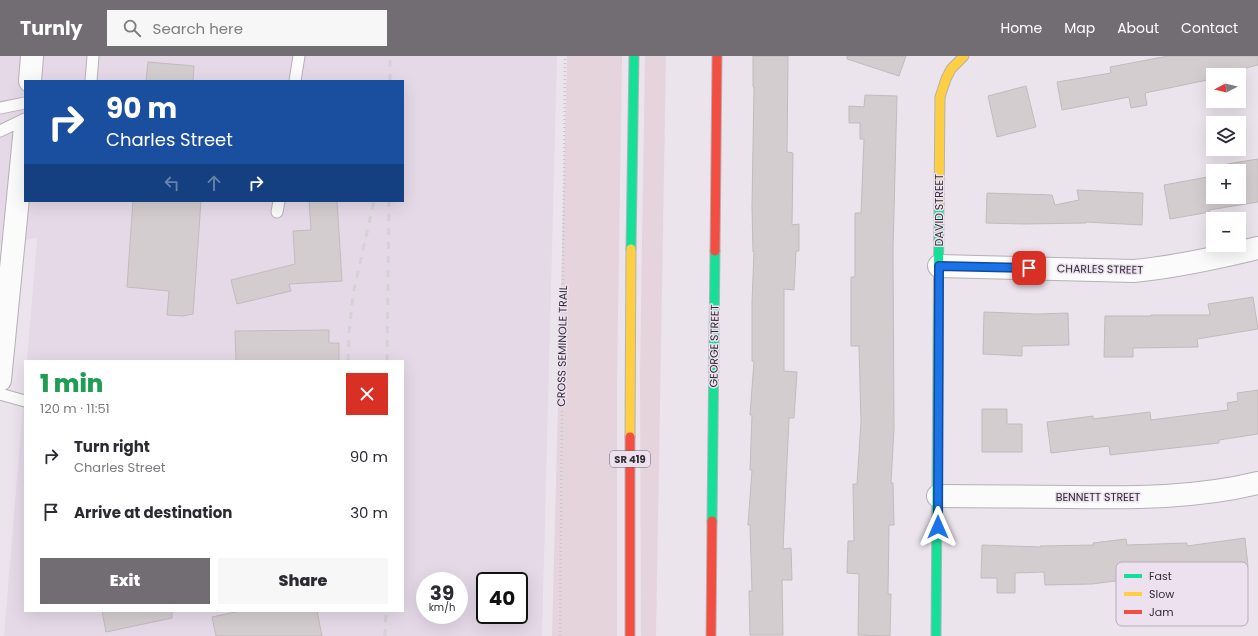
<!DOCTYPE html>
<meta charset="utf-8">
<style>
:root{--surface:#fff;--page:#f7f7f7;--text:#2b2b33;--muted:#7c7c81;--accent:#726c73}
body{margin:0;font-family:Poppins,sans-serif;background:var(--page);color:var(--text);height:100vh;display:flex;flex-direction:column;font-size:15px;white-space:nowrap}
*{box-sizing:border-box;margin:0}
p{font-size:13px;color:var(--muted)}
.icon{flex:none;width:22px;height:22px;fill:none;stroke:currentColor;stroke-width:2;stroke-linecap:round;stroke-linejoin:round}
.map{position:relative;flex:1;overflow:hidden}
.side{position:absolute;left:24px;top:304px;width:380px;height:252px;display:flex;flex-direction:column;background:var(--surface);border-radius:0px;box-shadow:0 4px 16px #0002}
.side>*{flex:none}
.banner{position:absolute;left:24px;top:24px;width:380px;height:122px;border-radius:0px;box-shadow:0 4px 16px #0002;background:#1a4fa0;color:#fff;overflow:hidden}
.needle{width:26px;rotate:263deg}
.controls{position:absolute;left:1206px;top:12px;display:grid;gap:8px}
.controls a{display:grid;place-items:center;width:40px;height:40px;border-radius:0px;background:var(--surface);box-shadow:0 4px 16px #0002;font-size:20px}
.speed{position:absolute;left:416px;top:516px;display:flex;gap:8px;font-size:20px;font-weight:700;text-align:center}
.speed>*{display:grid;place-content:center;width:52px;height:52px;border-radius:50%;background:var(--surface);box-shadow:0 4px 16px #0002;line-height:1}
.speed small{font-size:10px;font-weight:400}
.speed .limit{border:2px solid #111;border-radius:6px;background:#fff;color:#111}
.pin{position:absolute;display:grid;place-items:center;width:34px;height:34px;color:#fff;margin:-17px;border-radius:8px;box-shadow:0 2px 6px #0006}
.me{position:absolute;width:44px;margin:-22px;rotate:0deg;stroke-linejoin:round;filter:drop-shadow(0 0 3px #0008)}
.turn{display:flex;align-items:center;gap:14px;height:84px;padding:0 16px;font-size:18px}
.turn .icon{width:52px;height:52px;stroke-width:2.5}
.turn b{display:block;font-size:28px;line-height:34px}
.lanes{display:flex;align-items:center;height:38px;padding:0 16px;background:#0003;justify-content:center;gap:20px;direction:ltr}
.lanes .off{opacity:.35}
.round{display:grid;place-items:center;flex:none;width:42px;height:42px;border-radius:0px;background:var(--page)}
.summary{display:flex;align-items:center;justify-content:space-between;height:68px;padding:0 16px}
h1{font-size:24px;font-weight:800;line-height:30px;color:#1e9e55}
.primary-button{display:flex;gap:8px;margin-top:auto;padding:8px 16px}
.primary-button a{flex:1;height:46px;border-radius:0px;background:var(--accent);color:#fff;font-size:16px;font-weight:800;line-height:46px;text-align:center}
.primary-button a+a{background:var(--page);color:var(--text)}
ul{padding:0;list-style:none}
li{display:flex;align-items:center;gap:12px;height:56px;padding:0 16px}
li div{flex:1}
li b{display:block;font-size:15px}
li em{font-style:normal}
header{display:flex;align-items:center;gap:24px;box-sizing:border-box;height:56px;padding:0 20px;background:var(--accent);color:#fff}
header strong{font-size:19px}
nav{display:flex;gap:22px;margin-inline-start:auto;font-size:14px}
.search{width:280px;height:36px;background:var(--page);display:flex;align-items:center;gap:10px;box-sizing:border-box;padding:0 14px;border-radius:0px;color:var(--muted);font-size:15px}
.map>svg:first-child{display:block}
.commercial{fill:#e5d4dc}
.built{fill:#e5d9e8;fill-rule:evenodd}
.building{fill:#d3cdcf;stroke:#c2bbbd}
.lines{fill:none;stroke-linecap:round;stroke-linejoin:round}
.lane-casing{stroke:#b5b0b6;stroke-width:13}
.street-casing{stroke:#b5b0b6;stroke-width:24}
.fast-casing{stroke:#b5b0b6;stroke-width:11}
.slow-casing{stroke:#b5b0b6;stroke-width:11}
.jam-casing{stroke:#b5b0b6;stroke-width:11}
.path{stroke:#c9c7ca;stroke-width:2.5;stroke-dasharray:1 3;stroke-linecap:butt}
.lane{stroke:#fcfbfc;stroke-width:11}
.street{stroke:#fcfbfc;stroke-width:22}
.fast{stroke:#16e098;stroke-width:9}
.slow{stroke:#ffcf43;stroke-width:9}
.jam{stroke:#f24e42;stroke-width:9}
.rail{stroke:#d4d2d5;stroke-width:3;stroke-dasharray:7 7;stroke-linecap:butt}
.route-casing{stroke:#114b97;stroke-width:10}
.route{stroke:#1a73e8;stroke-width:7}
.labels{text-anchor:middle;dominant-baseline:central;stroke-width:3;stroke-linejoin:round;paint-order:stroke}
.shield{fill:#ede1f0;stroke:#69626b;stroke-width:1}
.shield-label{font-size:10px;font-weight:bold;fill:#312c32}
.street-label{font-size:11px;fill:#312c32;stroke:#ede1f0}
.key{fill:#ede1f0;stroke:#b5abb7;stroke-width:1}
.key-label{font-size:11px;fill:#312c32}
</style>
<header>
<strong>Turnly</strong>
<div class="search"><svg class="icon" aria-label="search" viewBox="0 0 24 24"><circle cx="10" cy="10" r="6"/><path d="M15 15l6 6"/></svg>Search here</div>
<nav><a>Home</a><a>Map</a><a>About</a><a>Contact</a></nav>
</header>
<div class="map">
<svg width="1258" height="580" viewBox="0 0 1258 580">
<rect width="100%" height="100%" fill="#ebe4ec"/>
<g class="commercial">
<polygon points="567,0 622,0 617,327 617,580 552,580"/>
<polygon points="645,0 666,0 656,580 641,580 640,317"/>
</g>
<path class="built" d="M0,0h557l-15,580h-538l21,-255v230h378v-250h-376l10,-123 -37,7zM25,25h378v120h-378zM425,525h34v34h-34zM485,525h34v34h-34z"/>
<g class="building">
<polygon points="753,0 788,0 787,96 793,97 792,169 799,168 799,195 796,195 794,234 784,233 784,315 797,316 794,362 789,362 783,493 791,492 792,524 782,524 783,579 750,579 749,535 752,535 750,469 748,469 752,414 750,414 752,359 750,359 754,305 752,305 752,247 754,195 753,196 752,151 754,31 753,31"/>
<polygon points="847,0 906,0 899,20 847,3"/>
<polygon points="1168,0 1258,0 1258,9 1218,19 1213,19 1211,21 1212,23 1145,37 1147,49 1131,52 1129,41 1062,54 1057,26 1111,17 1110,11"/>
<polygon points="148,6 194,10 193,25 146,25"/>
<polygon points="1026,30 1036,71 997,81 988,40"/>
<polygon points="865,39 897,40 893,193 894,372 891,427 893,427 894,469 889,469 888,538 891,538 890,580 858,579 859,518 847,517 848,485 854,485 853,428 857,428 861,366 859,290 851,290 851,221 855,221 855,157 861,157 864,83 860,83 860,67 849,67 849,50 864,51"/>
<polygon points="1258,103 1258,146 1209,154 1210,156 1170,163 1164,129 1213,120 1213,141 1239,141 1239,115 1228,115 1227,108"/>
<polygon points="1077,134 1143,137 1142,169 1086,166 1086,167 1024,168 986,167 987,137 1052,139 1055,149 1079,144"/>
<polygon points="133,145 201,145 193,258 183,260 167,259 169,235 127,231"/>
<polygon points="309,145 337,145 342,225 289,228 291,235 237,248 231,224 295,208 293,175 311,174"/>
<polygon points="1253,241 1258,273 1197,283 1198,291 1133,292 1133,301 1104,301 1105,260 1151,260 1151,259 1210,259 1208,248"/>
<polygon points="984,256 1037,258 1068,257 1069,289 1022,290 1022,300 983,298"/>
<polygon points="329,274 329,287 339,287 339,305 236,305 235,275"/>
<polygon points="1258,334 1258,378 1219,384 1219,387 1110,399 1109,390 1051,397 1047,366 1093,360 1093,363 1150,356 1151,364 1228,354 1227,347 1238,345 1237,337"/>
<polygon points="982,353 1007,353 1007,368 1022,368 1022,396 982,396"/>
<polygon points="1245,482 1248,510 1188,518 1188,524 1162,525 1161,511 1130,512 1131,523 1092,528 1045,529 1044,516 1015,517 1015,537 997,537 997,522 981,522 982,489 1041,491 1040,490 1094,489 1093,487 1126,483 1127,489 1187,487 1187,490"/>
<polygon points="102,555 172,555 172,562 106,576"/>
<polygon points="240,555 317,555 322,580 216,580 212,561"/>
</g>
<g class="lines">
<defs>
<g id="lane">
<polyline points="91,25 93,0"/>
<polyline points="295,25 299,0"/>
<polyline points="0,52 25,47"/>
<polyline points="0,75 25,63"/>
<polyline points="277,156 279,145"/>
<polyline points="0,338 25,345"/>
</g>
<g id="street">
<polyline points="30,25 32,0"/>
<path d="M939,210l195,5c43,-4 83,-13 124,-23"/>
<polyline points="0,324 25,71"/>
<path d="M938,440c44,0 89,1 133,1 63,1 126,1 187,-14"/>
</g>
<g id="fast">
<polyline points="631,193 634,0"/>
<polyline points="712,465 715,195"/>
<polyline points="936,580 939,148"/>
</g>
<g id="slow">
<polyline points="939,148 940,41 946,23 951,13 964,0"/>
<polyline points="630,381 631,193"/>
</g>
<g id="jam">
<polyline points="715,195 717,0"/>
<polyline points="630,381 630,580"/>
<polyline points="711,580 712,465"/>
</g>
</defs>
<use href="#lane" class="lane-casing"/>
<use href="#street" class="street-casing"/>
<use href="#fast" class="fast-casing"/>
<use href="#slow" class="slow-casing"/>
<use href="#jam" class="jam-casing"/>
<polyline class="path" points="560,580 565,0"/>
<use href="#lane" class="lane"/>
<use href="#street" class="street"/>
<use href="#fast" class="fast"/>
<use href="#slow" class="slow"/>
<use href="#jam" class="jam"/>
<g class="rail">
<polyline points="390,25 390,0"/>
<polyline points="348,305 349,277 353,238 374,145"/>
<polyline points="387,305 389,145"/>
<polyline points="385,580 386,555"/>
</g>
</g>
<g class="lines">
<defs>
<polyline id="route" points="938,471 939,210 1029,212"/>
</defs>
<use href="#route" class="route-casing"/>
<use href="#route" class="route"/>
</g>
<g class="labels">
<rect class="shield" x="610" y="395" width="40" height="16" rx="3"/>
<g class="shield-label">
<text x="630" y="403">SR 419</text>
</g>
<g class="street-label">
<text transform="translate(939 154) rotate(-90)">DAVID STREET</text>
<text transform="translate(1100 213) rotate(1)">CHARLES STREET</text>
<text transform="translate(562 290) rotate(-89)">CROSS SEMINOLE TRAIL</text>
<text transform="translate(714 290) rotate(-89)">GEORGE STREET</text>
<text x="1098" y="441">BENNETT STREET</text>
</g>
</g>
<rect x="1116" y="506" width="132" height="64" rx="6" class="key"/>
<rect x="1124" y="518" width="18" height="4" fill="#16e098"/>
<rect x="1124" y="536" width="18" height="4" fill="#ffcf43"/>
<rect x="1124" y="554" width="18" height="4" fill="#f24e42"/>
<g class="key-label">
<text x="1149" y="524">Fast</text>
<text x="1149" y="542">Slow</text>
<text x="1149" y="560">Jam</text>
</g>
</svg>
<div class="controls">
<a><svg class="needle" viewBox="-14 -14 28 28"><path d="M0-13l5 13h-10z" fill="#e53935"/><path d="M0 13l5-13h-10z" fill="#7c7c81"/></svg></a>
<a><svg class="icon" aria-label="layers" viewBox="0 0 24 24"><path d="M12 4l9 5-9 5-9-5zM3 14l9 5 9-5"/></svg></a>
<a>+</a>
<a>−</a>
</div>
<div class="speed"><div>39<small>km/h</small></div><div class="limit">40</div></div>
<div class="pin" style="left:1029px;top:212px;background:#d93025"><svg class="icon" aria-label="arrive" viewBox="0 0 24 24"><path d="M6 21V4h12l-3 4 3 4H6"/></svg></div>
<svg class="me" style="left:938px;top:471px" viewBox="-20 -20 40 40"><path d="M0-17L14 15 0 8-14 15z" fill="#1a73e8" stroke="#fff" stroke-width="4"/></svg>
<div class="banner">
<div class="turn"><svg class="icon" aria-label="right" viewBox="0 0 24 24"><path d="M7 20v-9h11M14 6l5 5-5 5"/></svg><div><b>90 m</b>Charles Street</div></div>
<div class="lanes"><svg class="icon off" aria-label="left" viewBox="0 0 24 24"><path d="M17 20v-9H6M10 6l-5 5 5 5"/></svg><svg class="icon off" aria-label="ahead" viewBox="0 0 24 24"><path d="M12 20V5M6 11l6-6 6 6"/></svg><svg class="icon" aria-label="right" viewBox="0 0 24 24"><path d="M7 20v-9h11M14 6l5 5-5 5"/></svg></div>
</div>
<section class="side">
<div class="summary"><div><h1>1 min</h1><p>120 m · 11:51</p></div><a class="round" style="background:#d93025;color:#fff"><svg class="icon" aria-label="close" viewBox="0 0 24 24"><path d="M6 6l12 12M18 6L6 18"/></svg></a></div>
<ul>
<li><svg class="icon" aria-label="right" viewBox="0 0 24 24"><path d="M7 20v-9h11M14 6l5 5-5 5"/></svg><div><b>Turn right</b><p>Charles Street</p></div><em>90 m</em></li>
<li><svg class="icon" aria-label="arrive" viewBox="0 0 24 24"><path d="M6 21V4h12l-3 4 3 4H6"/></svg><div><b>Arrive at destination</b></div><em>30 m</em></li>
</ul>
<div class="primary-button"><a>Exit</a><a>Share</a></div>
</section>
</div>
